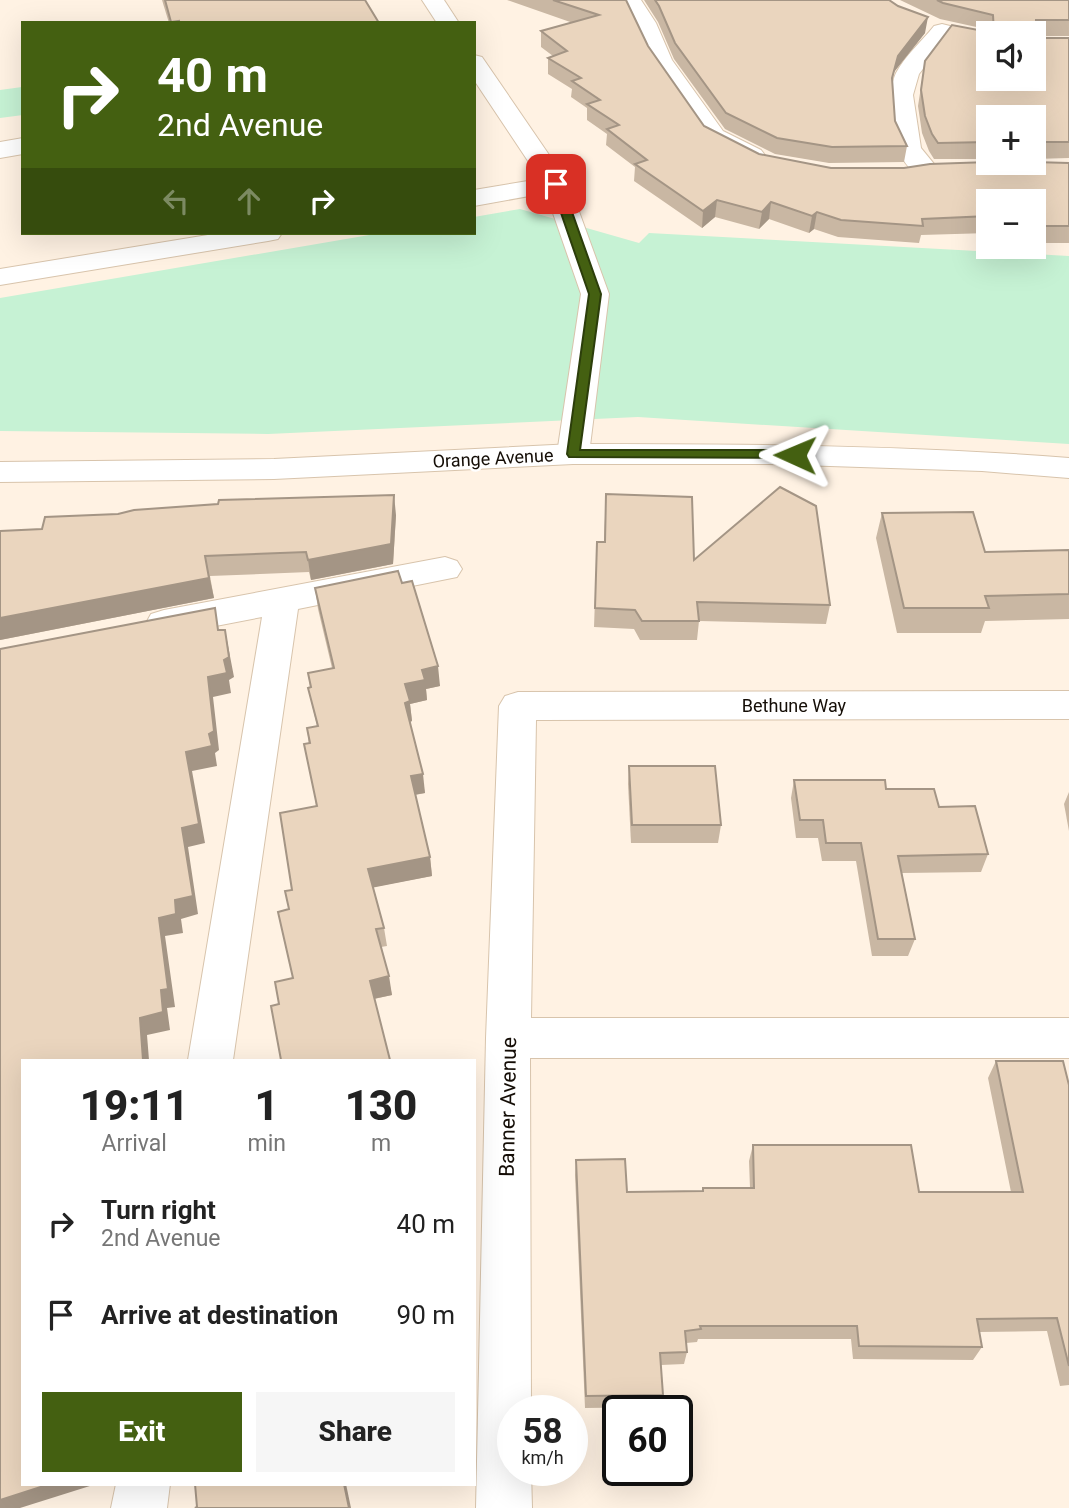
<!DOCTYPE html>
<meta charset="utf-8">
<style>
:root{--surface:#fff;--page:#f6f6f6;--text:#222;--muted:#767676;--accent:#446011}
body{margin:0;font-family:Roboto,sans-serif;background:var(--page);color:var(--text);height:100vh;display:flex;flex-direction:column;font-size:26px;white-space:nowrap}
*{box-sizing:border-box;margin:0}
p{font-size:23px;color:var(--muted)}
.icon{flex:none;width:38px;height:38px;fill:none;stroke:currentColor;stroke-width:2;stroke-linecap:round;stroke-linejoin:round}
.map{position:relative;flex:1;overflow:hidden}
.sheet{position:absolute;left:21px;top:1059px;width:455px;height:427px;display:flex;flex-direction:column;background:var(--surface);border-radius:0px;box-shadow:0 7px 28px #0002}
.sheet>*{flex:none}
.banner{position:absolute;left:21px;top:21px;width:455px;height:214px;border-radius:0px;box-shadow:0 7px 28px #0002;background:#446011;color:#fff;overflow:hidden}
.buttons{position:absolute;left:976px;top:21px;display:grid;gap:14px}
.buttons a{display:grid;place-items:center;width:70px;height:70px;border-radius:0px;background:var(--surface);box-shadow:0 7px 28px #0002;font-size:35px}
.speed{position:absolute;left:497px;top:1395px;display:flex;gap:14px;font-size:35px;font-weight:700;text-align:center}
.speed>*{display:grid;place-content:center;width:91px;height:91px;border-radius:50%;background:var(--surface);box-shadow:0 7px 28px #0002;line-height:1}
.speed small{font-size:18px;font-weight:400}
.speed .limit{border:4px solid #111;border-radius:10px;background:#fff;color:#111}
.pin{position:absolute;display:grid;place-items:center;width:60px;height:60px;color:#fff;margin:-30px;border-radius:14px;box-shadow:0 4px 10px #0006}
.me{position:absolute;width:77px;margin:-38px;rotate:271deg;stroke-linejoin:round;filter:drop-shadow(0 0 5px #0008)}
.turn{display:flex;align-items:center;gap:24px;height:147px;padding:0 21px;font-size:32px}
.turn .icon{width:91px;height:91px;stroke-width:2.5}
.turn b{display:block;font-size:49px;line-height:60px}
.lanes{display:flex;align-items:center;height:66px;padding:0 21px;background:#0003;justify-content:center;gap:35px;direction:ltr}
.lanes .off{opacity:.35}
.eta{display:flex;justify-content:space-evenly;align-items:center;height:119px;text-align:center}
.eta b{font-size:42px;font-weight:800;line-height:49px}
.cta{display:flex;gap:14px;margin-top:auto;padding:14px 21px}
.cta a{flex:1;height:80px;border-radius:0px;background:var(--accent);color:#fff;font-size:28px;font-weight:800;line-height:80px;text-align:center}
.cta a+a{background:var(--page);color:var(--text)}
ul{padding:0;list-style:none}
li{display:flex;align-items:center;gap:21px;height:91px;padding:0 21px}
li div{flex:1}
li b{display:block;font-size:26px}
li em{font-style:normal}
.map>svg:first-child{display:block}
.green{fill:#c6f2d4}
.lines{fill:none;stroke-linecap:round;stroke-linejoin:round}
.minor-casing{stroke:#d8c4ac;stroke-width:2}
.major-casing{stroke:#d8c4ac;stroke-width:2}
.minor{fill:#fff;fill-rule:evenodd}
.major{fill:#fff;fill-rule:evenodd}
.wall{fill:#c9b7a3}
.shaded-wall{fill:#a49585}
.building{fill:#ead5be;stroke:#a49585;stroke-width:2;fill-rule:evenodd}
.route{fill:#446011;stroke:#2c3e0b;stroke-width:2}
.labels{text-anchor:middle;dominant-baseline:central;stroke-width:5;stroke-linejoin:round;paint-order:stroke}
.street-label{font-size:18px;fill:#140d06;stroke:#fff}
.near-street-label{font-size:21px;fill:#140d06;stroke:#fff}
</style>
<div class="map">
<svg width="1069" height="1508" viewBox="0 0 1069 1508">
<rect width="100%" height="100%" fill="#fff2e3"/>
<g class="green">
<polygon points="22,87 23,115 0,118 0,90"/>
<polygon points="520,209 639,243 649,233 1069,256 1069,444 638,417 268,434 0,431 0,298 381,233 474,233 474,217"/>
</g>
<g class="lines">
<defs>
<g id="minor">
<polygon points="422,0 444,0 459,23 437,23"/>
<polygon points="619,0 641,0 656,23 672,60 723,131 761,150 765,155 761,160 752,163 743,160 705,141 649,60 634,23"/>
<path d="M942,24l8,2 3,5 -34,43 -6,21 8,53 18,22 -4,5c-42,11 -52,-75 -39,-102 9,-17 26,-32 38,-47z"/>
<polygon points="474,55 482,57 569,184 609,294 589,454 584,461 573,464 562,461 557,454 581,294 546,193 474,206 474,190 540,179 474,80"/>
<polygon points="23,138 23,154 0,158 0,142"/>
<polygon points="220,233 282,233 278,239 268,241 0,285 0,269"/>
<polygon points="445,557 457,561 462,569 457,577 298,609 233,1060 188,1060 262,617 164,636 151,632 146,623 151,614 164,610"/>
<polygon points="1069,691 1069,719 536,720 531,1018 1069,1018 1069,1058 530,1058 531,1410 513,1410 513,1470 531,1470 532,1508 476,1508 486,1038 499,706 505,696 518,692"/>
<polygon points="116,1484 170,1484 167,1508 111,1508"/>
</g>
<path id="major" d="M573,444c166,0 331,1 496,14v20l-87,-7 -213,-7h-196l-299,15 -274,3v-20l274,-3z"/>
</defs>
<use href="#minor" class="minor-casing"/>
<use href="#major" class="major-casing"/>
<use href="#minor" class="minor"/>
<use href="#major" class="major"/>
</g>
<g class="wall">
<polygon points="162,0 365,0 379,23 169,23"/>
<polygon points="507,0 626,0 648,46 704,126 759,154 831,168 904,168 1069,163 1069,243 1034,243 1034,201 989,201 989,233 921,235 919,243 838,237 814,229 809,233 769,219 759,229 715,217 702,228 634,181 635,167 606,145 607,134 587,120 587,108 571,97 572,89 548,74 548,58 553,56 541,47 541,31 573,23"/>
<polygon points="644,0 889,0 925,33 894,72 892,81 895,121 907,146 904,162 829,163 775,154 725,129 674,59 658,22"/>
<polygon points="900,0 1069,0 1069,36 1036,36 1036,38 1069,38 1069,158 1034,159 1034,117 989,117 989,159 934,159 929,151 922,133 918,106 925,61 990,32 990,30 940,19"/>
<polygon points="606,494 694,560 830,605 826,624 699,621 697,640 640,640 634,629 594,627 597,542 604,542"/>
<polygon points="882,513 985,552 1069,550 1069,619 985,621 981,633 897,633 876,538"/>
<polygon points="396,515 393,564 311,580 309,572 210,576 214,598 0,640 0,531"/>
<polygon points="402,583 440,686 426,689 427,700 410,704 412,721 410,722 425,793 415,795 430,857 432,876 373,887 384,928 387,946 381,947 392,995 374,999 279,1004 293,978 289,909 292,890 316,806 307,728 317,726 308,688 310,687 308,673 332,668 318,609 315,588"/>
<polygon points="629,766 721,825 718,843 631,843 628,784"/>
<polygon points="794,780 886,789 939,807 988,854 981,872 902,873 915,939 908,956 872,956 856,861 822,861 818,838 796,838 791,798"/>
<polygon points="1069,792 1069,831 1064,804"/>
<polygon points="996,1061 1069,1085 1069,1385 1060,1386 1047,1331 979,1332 982,1347 973,1360 853,1359 851,1339 698,1339 697,1342 686,1343 687,1352 684,1364 661,1365 663,1395 660,1407 585,1408 575,1175 576,1160 627,1192 702,1191 703,1188 750,1188 749,1161 753,1145 919,1192 1011,1192 988,1078"/>
</g>
<g class="shaded-wall">
<polygon points="928,17 925,33 894,72 889,94 898,56"/>
<polygon points="717,200 715,217 702,228 703,211"/>
<polygon points="771,202 769,219 759,229 762,212"/>
<polygon points="817,212 814,229 809,233 812,216"/>
<polygon points="394,495 396,515 393,564 311,580 308,560"/>
<polygon points="205,556 214,598 0,640 0,618"/>
<polygon points="225,630 234,677 229,680 231,693 213,697 219,750 215,753 217,766 192,771 205,843 188,847 198,914 181,919 183,933 165,936 175,1007 167,1008 170,1030 147,1035 149,1060 143,1060 140,1018 161,990 159,918 175,900 182,828 186,752 209,734 208,677 224,660"/>
<polygon points="438,666 440,686 426,689 427,700 410,704 412,721 407,723 405,703 405,684 422,670"/>
<polygon points="423,774 425,793 413,795 411,776"/>
<polygon points="430,857 432,876 371,888 368,869"/>
<polygon points="389,976 392,995 373,999 370,981"/>
<polygon points="50,1484 93,1484 93,1485 20,1508 0,1508 0,1500"/>
<polygon points="344,1484 346,1484 351,1508 349,1508"/>
</g>
<g class="building">
<polygon points="165,0 365,0 379,23 179,23 179,21 171,22"/>
<polygon points="553,0 626,0 648,46 704,126 759,154 831,168 904,168 930,164 989,162 989,163 1034,163 1034,162 1069,163 1069,226 1034,226 1034,201 989,201 989,216 922,219 923,226 841,220 817,212 812,216 771,202 762,212 717,200 703,211 635,164 647,160 607,129 619,125 587,104 600,100 572,81 581,78 548,58 567,51 541,31 599,15"/>
<polygon points="655,0 889,0 898,6 928,17 898,56 892,78 895,121 907,146 832,147 777,138 726,113 675,43 659,6"/>
<path d="M937,0h132v20h-33v18h33v104h-35v-25h-45v25l-51,1 -6,-9 -7,-18 -4,-26 4,-29 27,-36 42,8 -1,-18 -50,-12zM989,33h45v46h-45z"/>
<polygon points="780,487 816,506 830,605 697,602 699,621 642,621 635,610 595,608 597,542 605,542 606,494 692,497 694,560"/>
<polygon points="394,495 391,544 308,560 306,552 205,556 209,578 0,618 0,531 42,529 45,517 118,514 134,510 218,504 219,500"/>
<polygon points="973,512 985,552 1069,550 1069,594 985,596 989,608 904,608 882,513"/>
<polygon points="398,571 402,583 412,581 438,666 422,670 425,680 405,684 410,701 405,703 423,774 411,776 430,857 368,869 384,928 376,929 389,976 370,981 390,1060 281,1060 271,1006 279,1004 275,982 293,978 278,912 289,909 285,891 292,890 280,813 317,806 304,744 310,743 307,728 318,726 308,688 311,687 308,673 334,668 315,588"/>
<polygon points="215,608 218,630 225,630 229,657 224,660 227,673 208,677 214,731 209,734 212,746 186,752 199,824 182,828 193,896 175,900 176,914 159,918 168,989 161,990 163,1012 140,1018 143,1060 23,1060 23,1484 50,1484 0,1500 0,649"/>
<polygon points="629,766 715,766 721,825 632,825"/>
<polygon points="794,780 885,780 886,789 934,789 939,807 975,806 988,854 898,856 915,939 878,939 861,843 826,843 823,820 800,820"/>
<polygon points="996,1061 1063,1061 1069,1085 1069,1366 1057,1318 977,1319 982,1347 859,1346 857,1326 700,1326 701,1329 685,1331 687,1352 660,1353 663,1395 586,1396 576,1160 625,1159 627,1192 703,1191 703,1188 754,1188 753,1145 911,1145 919,1192 1023,1192"/>
<polygon points="195,1484 344,1484 349,1508 195,1508 197,1507"/>
</g>
<polygon class="route" points="556,181 562,184 601,294 580,450 795,450 802,455 800,458 569,457 567,454 589,294 551,184"/>
<g class="labels">
<g class="street-label">
<text transform="translate(493 458) rotate(-3)">Orange Avenue</text>
<text x="794" y="705">Bethune Way</text>
</g>
<g class="near-street-label">
<text transform="translate(508 1107) rotate(-89)">Banner Avenue</text>
</g>
</g>
</svg>
<div class="buttons">
<a><svg class="icon" aria-label="sound" viewBox="0 0 24 24"><path d="M4 9h4l5-4v14l-5-4H4zM17 9q2 3 0 6"/></svg></a>
<a>+</a>
<a>−</a>
</div>
<div class="speed"><div>58<small>km/h</small></div><div class="limit">60</div></div>
<div class="pin" style="left:556px;top:184px;background:#d93025"><svg class="icon" aria-label="arrive" viewBox="0 0 24 24"><path d="M6 21V4h12l-3 4 3 4H6"/></svg></div>
<svg class="me" style="left:795px;top:455px" viewBox="-20 -20 40 40"><path d="M0-17L14 15 0 8-14 15z" fill="#446011" stroke="#fff" stroke-width="4"/></svg>
<div class="banner">
<div class="turn"><svg class="icon" aria-label="right" viewBox="0 0 24 24"><path d="M7 20v-9h11M14 6l5 5-5 5"/></svg><div><b>40 m</b>2nd Avenue</div></div>
<div class="lanes"><svg class="icon off" aria-label="left" viewBox="0 0 24 24"><path d="M17 20v-9H6M10 6l-5 5 5 5"/></svg><svg class="icon off" aria-label="ahead" viewBox="0 0 24 24"><path d="M12 20V5M6 11l6-6 6 6"/></svg><svg class="icon" aria-label="right" viewBox="0 0 24 24"><path d="M7 20v-9h11M14 6l5 5-5 5"/></svg></div>
</div>
<section class="sheet">
<div class="eta">
<div><b>19:11</b><p>Arrival</p></div>
<div><b>1</b><p>min</p></div>
<div><b>130</b><p>m</p></div>
</div>
<ul>
<li><svg class="icon" aria-label="right" viewBox="0 0 24 24"><path d="M7 20v-9h11M14 6l5 5-5 5"/></svg><div><b>Turn right</b><p>2nd Avenue</p></div><em>40 m</em></li>
<li><svg class="icon" aria-label="arrive" viewBox="0 0 24 24"><path d="M6 21V4h12l-3 4 3 4H6"/></svg><div><b>Arrive at destination</b></div><em>90 m</em></li>
</ul>
<div class="cta"><a>Exit</a><a>Share</a></div>
</section>
</div>
